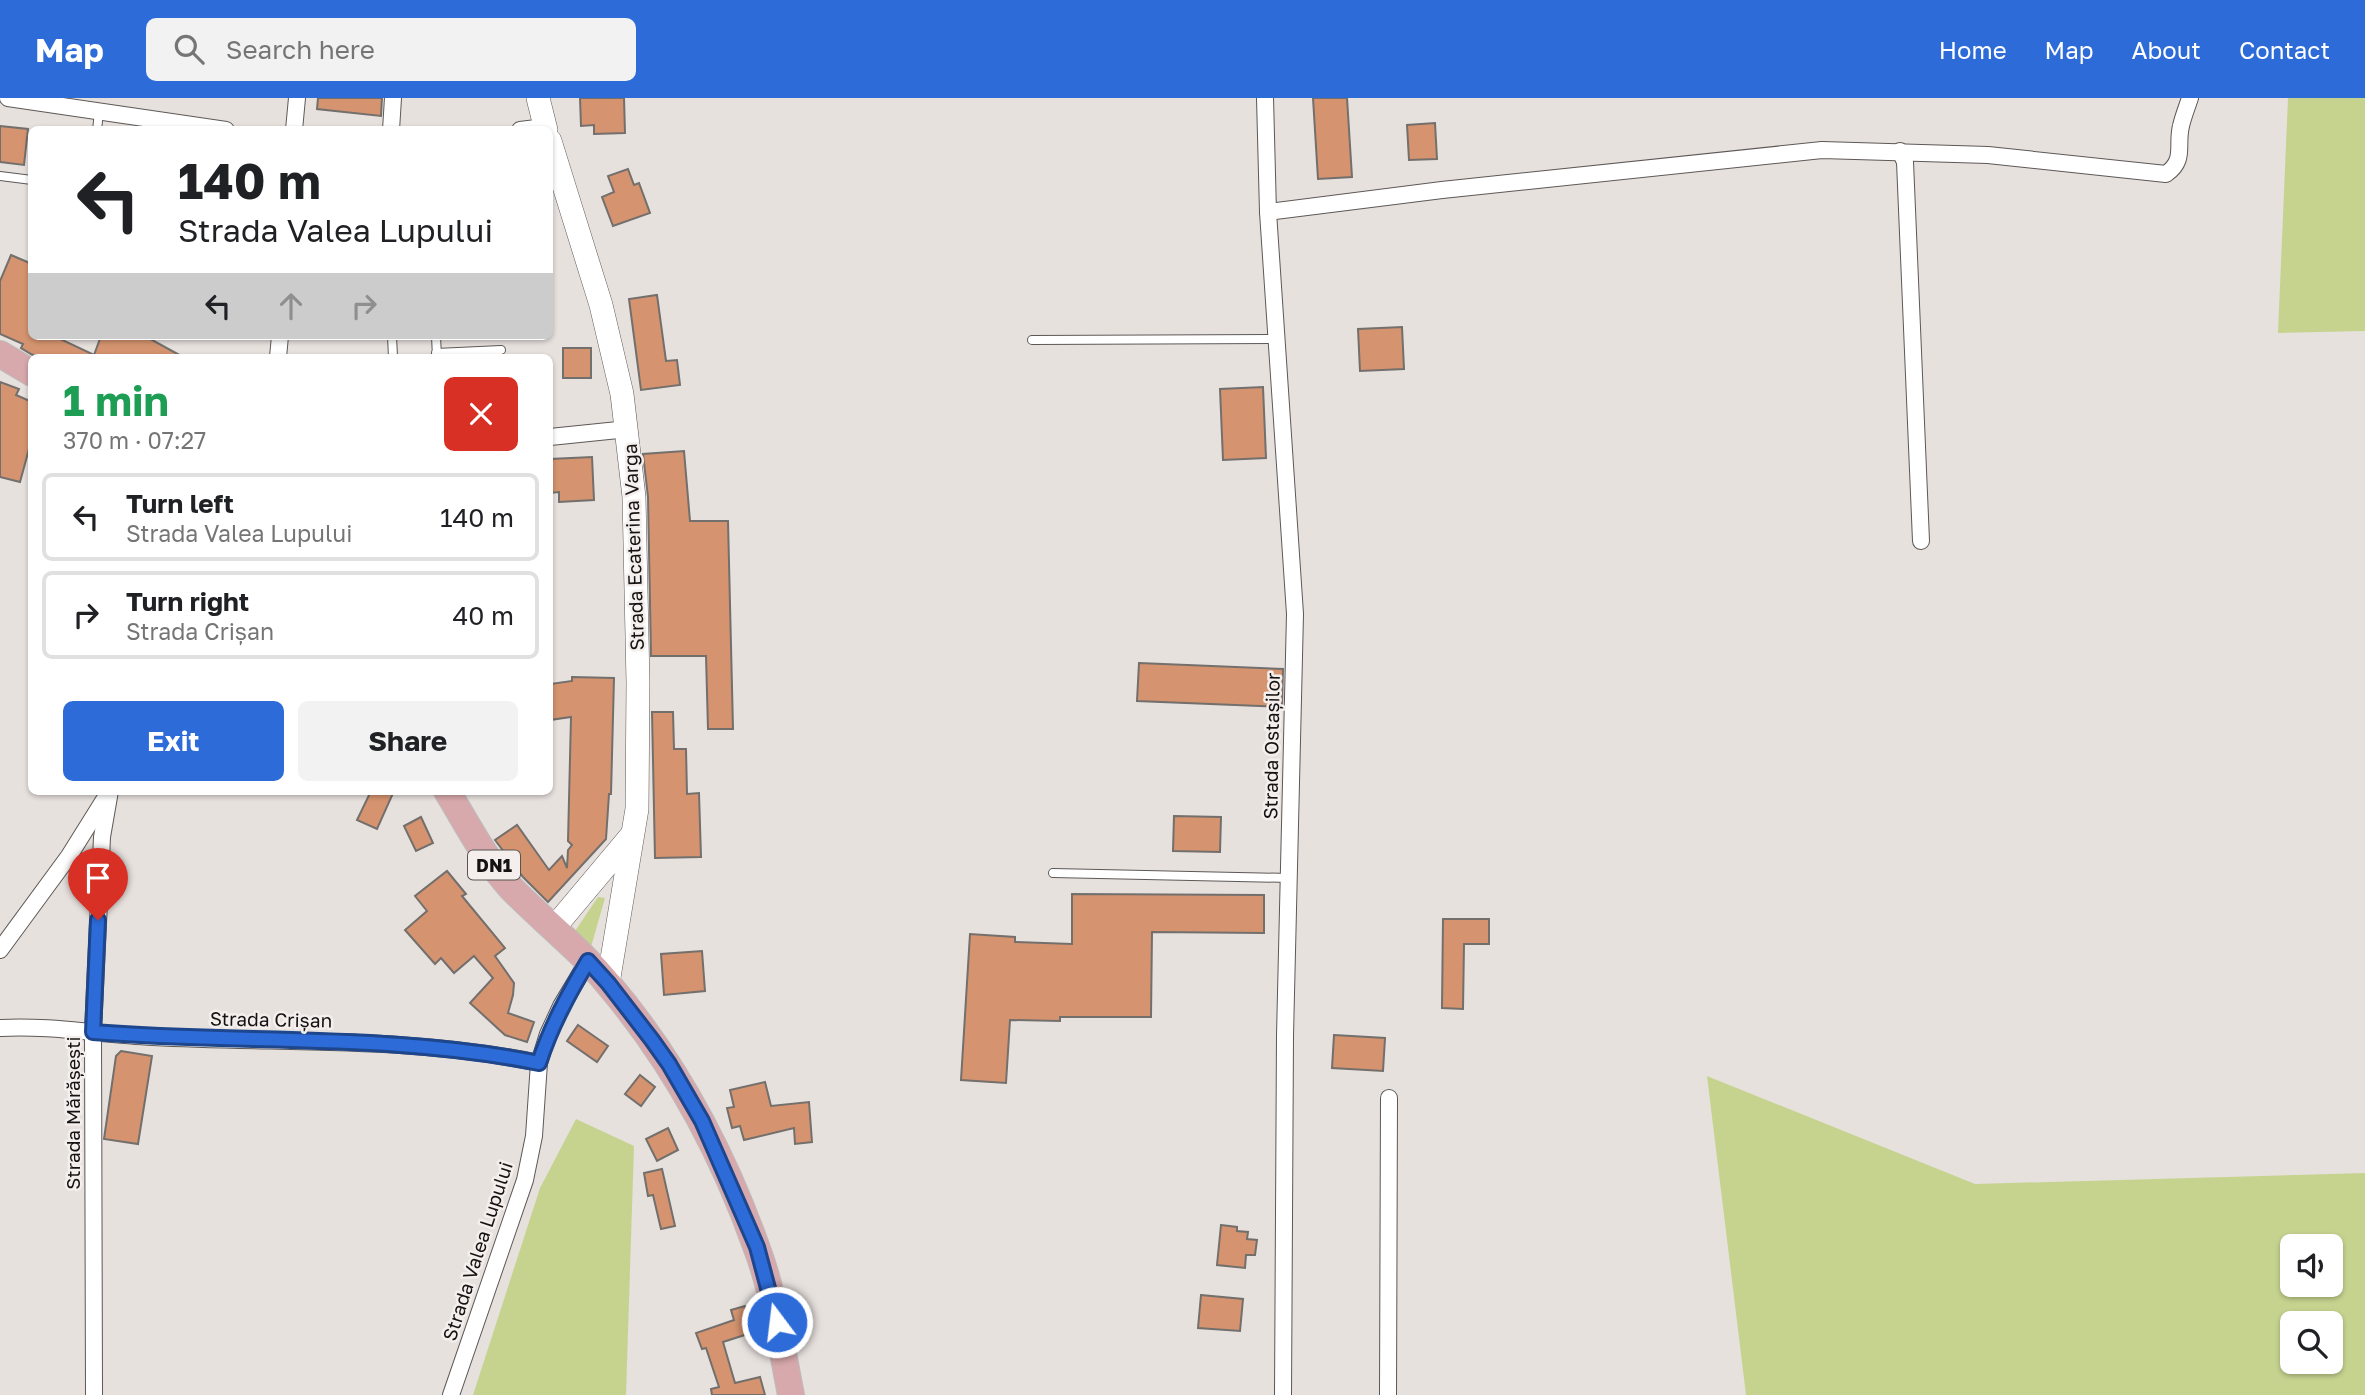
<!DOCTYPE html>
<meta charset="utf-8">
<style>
:root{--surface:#fff;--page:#f2f2f2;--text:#202124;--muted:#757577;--line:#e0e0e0;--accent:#2d6bd8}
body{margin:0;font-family:"Golos Text",sans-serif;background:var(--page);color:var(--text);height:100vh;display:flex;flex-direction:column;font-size:26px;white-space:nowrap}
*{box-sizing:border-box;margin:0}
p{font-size:23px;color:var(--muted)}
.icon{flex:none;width:38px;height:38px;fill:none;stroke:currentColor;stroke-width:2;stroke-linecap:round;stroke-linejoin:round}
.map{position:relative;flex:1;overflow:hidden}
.panel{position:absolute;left:28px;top:256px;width:525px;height:441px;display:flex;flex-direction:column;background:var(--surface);border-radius:10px;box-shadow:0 2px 5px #0004}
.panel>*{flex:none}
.top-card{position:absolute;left:28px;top:28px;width:525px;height:214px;border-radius:10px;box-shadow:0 2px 5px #0004;background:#fff;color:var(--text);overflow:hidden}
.controls{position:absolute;left:2280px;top:1136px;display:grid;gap:14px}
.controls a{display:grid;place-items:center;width:63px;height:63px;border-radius:10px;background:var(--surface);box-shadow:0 2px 5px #0004;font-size:35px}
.pin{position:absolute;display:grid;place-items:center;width:60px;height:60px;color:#fff;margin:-72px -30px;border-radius:50% 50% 50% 0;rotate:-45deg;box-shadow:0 0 7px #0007}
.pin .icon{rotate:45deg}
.me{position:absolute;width:77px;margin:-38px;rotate:345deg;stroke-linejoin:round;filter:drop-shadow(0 0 5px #0008)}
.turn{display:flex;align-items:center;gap:24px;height:147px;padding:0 35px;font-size:32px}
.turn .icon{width:91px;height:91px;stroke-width:2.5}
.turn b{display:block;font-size:49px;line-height:60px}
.lanes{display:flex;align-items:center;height:66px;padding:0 35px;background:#0003;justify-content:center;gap:35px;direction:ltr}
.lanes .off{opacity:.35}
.round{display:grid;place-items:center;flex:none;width:74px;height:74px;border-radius:10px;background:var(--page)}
.overview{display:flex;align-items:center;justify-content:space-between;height:119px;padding:0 35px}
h1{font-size:42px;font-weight:700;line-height:52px;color:#1e9e55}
.cta{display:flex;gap:14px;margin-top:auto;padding:14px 35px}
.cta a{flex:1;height:80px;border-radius:10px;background:var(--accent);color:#fff;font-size:28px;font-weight:700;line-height:80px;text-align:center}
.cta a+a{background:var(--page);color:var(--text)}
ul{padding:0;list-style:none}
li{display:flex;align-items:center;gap:21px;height:88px;margin:0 14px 10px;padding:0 21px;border:4px solid var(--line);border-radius:10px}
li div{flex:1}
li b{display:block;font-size:26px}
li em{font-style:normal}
header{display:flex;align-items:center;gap:42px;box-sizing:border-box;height:98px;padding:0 35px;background:var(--accent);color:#fff}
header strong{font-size:33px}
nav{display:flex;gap:38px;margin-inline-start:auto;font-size:24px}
.search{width:490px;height:63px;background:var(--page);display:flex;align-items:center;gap:18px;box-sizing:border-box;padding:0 24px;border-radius:10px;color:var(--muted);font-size:26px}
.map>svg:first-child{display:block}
.green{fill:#c6d38f;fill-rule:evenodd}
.building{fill:#d5946f;stroke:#736f6c;stroke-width:2}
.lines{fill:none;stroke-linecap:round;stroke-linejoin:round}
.service-casing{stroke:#5d5856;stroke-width:10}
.minor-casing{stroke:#5d5856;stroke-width:18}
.secondary-casing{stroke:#5d5856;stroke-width:24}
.primary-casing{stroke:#bdbdbd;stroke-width:28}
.service{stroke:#fff;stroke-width:8}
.minor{stroke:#fff;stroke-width:16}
.secondary{stroke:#fff;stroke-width:23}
.primary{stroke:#d7a9ac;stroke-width:26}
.route-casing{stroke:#1d468c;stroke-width:18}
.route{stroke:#2d6bd8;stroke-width:12}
.labels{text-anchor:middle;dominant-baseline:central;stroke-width:5;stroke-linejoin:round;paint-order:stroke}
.shield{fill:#f4efec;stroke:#585553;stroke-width:2}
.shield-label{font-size:18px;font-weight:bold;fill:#151312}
.street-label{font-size:19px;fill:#151312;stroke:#f4efec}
</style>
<header>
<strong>Map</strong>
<div class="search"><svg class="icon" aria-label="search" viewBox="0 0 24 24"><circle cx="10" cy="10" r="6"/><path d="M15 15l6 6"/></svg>Search here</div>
<nav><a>Home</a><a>Map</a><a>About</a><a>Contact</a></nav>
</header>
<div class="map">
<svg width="2365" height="1297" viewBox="0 0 2365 1297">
<rect width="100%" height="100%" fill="#e7e1de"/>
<g class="green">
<polygon points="2288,0 2365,0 2365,233 2278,235"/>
<polygon points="598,799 605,800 591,849 573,836"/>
<path d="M1707,978l268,108 390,-11v222h-619zM2292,1148h39v38h-39zM2292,1225h39v39h-39z"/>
<polygon points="576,1021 634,1048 626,1297 473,1297 540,1090"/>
</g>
<g class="building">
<polygon points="318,0 382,0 381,18 317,11"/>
<polygon points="580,0 624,0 625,35 594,36 594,27 581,28"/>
<polygon points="1313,0 1347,0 1352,79 1318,81"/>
<polygon points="1435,25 1437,61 1409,62 1407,27"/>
<polygon points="0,28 28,31 24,67 0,64"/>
<polygon points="628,71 634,87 639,85 650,115 613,128 602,99 614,94 608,78"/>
<polygon points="11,157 32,166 32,238 54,238 94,257 101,238 145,238 183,259 37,259 31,256 21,250 23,246 0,236 0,183"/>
<polygon points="657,197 666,263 677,262 680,287 641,292 629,201"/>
<polygon points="1402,229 1404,271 1360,273 1358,231"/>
<rect x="563" y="250" width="28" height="30"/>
<polygon points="0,284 19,291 16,297 32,304 32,340 20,384 0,379"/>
<polygon points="1263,289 1266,360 1223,362 1220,291"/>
<polygon points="684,353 690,423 728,423 733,631 708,631 706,558 651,558 648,399 643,356"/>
<polygon points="592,359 594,402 559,404 559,394 550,395 550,361"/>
<polygon points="1139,565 1283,571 1282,609 1137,603"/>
<polygon points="572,579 614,580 611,696 609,696 606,741 548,804 523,779 495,742 517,727 549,772 562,758 567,770 568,752 572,747 568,743 571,619 550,622 550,586 572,583"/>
<polygon points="652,614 673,614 674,651 686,651 687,696 699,695 701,759 655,760"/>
<polygon points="371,693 394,693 377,731 357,722"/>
<polygon points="1174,718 1221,719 1220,754 1173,753"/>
<polygon points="421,719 433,745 416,753 404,728"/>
<polygon points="447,773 466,796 462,798 505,850 495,858 514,885 513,897 508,915 534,924 527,944 505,937 470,905 493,880 474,858 454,875 441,860 435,866 405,832 427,813 415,798"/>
<polygon points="1072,796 1264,797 1264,835 1152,834 1151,919 1060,919 1060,923 1010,922 1006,985 961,982 970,836 1015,839 1015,844 1072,846"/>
<polygon points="1443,821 1489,821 1489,846 1464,846 1463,911 1442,910"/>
<polygon points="702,853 705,893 664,897 661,856"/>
<polygon points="578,927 608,948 597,964 567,943"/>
<polygon points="1334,937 1385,940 1383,973 1332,970"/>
<polygon points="121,953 152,958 138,1046 104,1041 116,958"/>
<polygon points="640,977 655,989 641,1008 625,996"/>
<polygon points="765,984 771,1008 809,1004 812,1044 795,1046 794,1030 744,1042 740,1028 732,1030 727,1010 734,1009 730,992"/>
<polygon points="668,1030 678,1052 657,1063 646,1041"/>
<polygon points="662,1071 675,1128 661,1131 653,1097 648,1098 644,1075"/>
<polygon points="1221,1127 1237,1129 1237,1133 1248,1134 1247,1141 1257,1142 1255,1157 1246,1157 1245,1170 1217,1167"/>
<polygon points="1201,1197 1243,1201 1240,1233 1198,1230"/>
<polygon points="745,1208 754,1234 723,1244 735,1285 760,1279 765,1297 712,1297 711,1291 719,1289 706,1250 702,1251 696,1235 734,1222 731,1212"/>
</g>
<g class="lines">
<defs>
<g id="service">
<polyline points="97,32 99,14"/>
<polyline points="0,78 32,82"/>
<polyline points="392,238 393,259"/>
<polyline points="436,238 437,259"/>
<polyline points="1032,242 1276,241"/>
<polyline points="436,255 501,252"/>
<polyline points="1053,775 1289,780"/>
</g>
<g id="minor">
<polyline points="8,0 226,32"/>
<polyline points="1265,0 1268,114 1295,516 1285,938 1283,1297"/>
<polyline points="294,32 297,0"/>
<polyline points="391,32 393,0"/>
<polyline points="520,32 545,29"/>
<polyline points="1900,53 1905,64 1921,443"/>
<path d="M1268,114l174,-22 380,-40 166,5 178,19c20,-14 10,-28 15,-48 2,-9 6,-19 9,-28"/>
<polyline points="278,259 280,238"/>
<polyline points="550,339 628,331"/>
<polyline points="0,852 69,758 104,702"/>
<path d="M0,930c51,-3 102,7 153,9 131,7 257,-1 386,26"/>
<polyline points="94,1297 93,934 102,739 110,693"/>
<polyline points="451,1297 525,1082 534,1038 539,965 548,936 561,908 588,863"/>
<polyline points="1388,1297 1389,1000"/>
</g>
<g id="secondary">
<polyline points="538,0 546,32"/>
<polyline points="550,43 601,207 622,296 634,399 638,585 637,711 608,885"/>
<polyline points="553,831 631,738"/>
</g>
<g id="primary">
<polyline points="0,256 32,275"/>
<path d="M447,693c20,33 38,68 64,97 32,33 69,61 98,97 65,77 113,166 147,261 18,47 25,99 35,149"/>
</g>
</defs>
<use href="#service" class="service-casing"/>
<use href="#minor" class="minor-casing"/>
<use href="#secondary" class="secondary-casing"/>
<use href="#primary" class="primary-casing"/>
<use href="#service" class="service"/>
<use href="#minor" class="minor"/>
<use href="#secondary" class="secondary"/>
<use href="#primary" class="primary"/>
</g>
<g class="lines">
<defs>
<path id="route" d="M98,822l-5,112c149,12 299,1 446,31 12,-37 29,-68 49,-102l20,22 44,57 17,24 33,57 55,126 20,75"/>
</defs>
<use href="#route" class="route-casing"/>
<use href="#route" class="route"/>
</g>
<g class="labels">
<rect class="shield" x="468" y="752.5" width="52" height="29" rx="5"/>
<g class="shield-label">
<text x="494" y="767">DN1</text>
</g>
<g class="street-label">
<text transform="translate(633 449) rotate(-92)">Strada Ecaterina Varga</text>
<text transform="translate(1271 648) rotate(-89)">Strada Ostașilor</text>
<text transform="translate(271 921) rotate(1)">Strada Crișan</text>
<text transform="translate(72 1015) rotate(-90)">Strada Mărășești</text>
<text transform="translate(477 1153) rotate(-72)">Strada Valea Lupului</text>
</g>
</g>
</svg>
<div class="controls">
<a><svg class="icon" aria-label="sound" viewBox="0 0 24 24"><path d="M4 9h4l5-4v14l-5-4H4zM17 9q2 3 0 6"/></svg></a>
<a><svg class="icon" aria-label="search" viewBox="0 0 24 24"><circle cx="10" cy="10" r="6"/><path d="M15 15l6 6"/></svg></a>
</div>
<div class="pin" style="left:98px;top:822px;background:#d93025"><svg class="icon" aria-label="arrive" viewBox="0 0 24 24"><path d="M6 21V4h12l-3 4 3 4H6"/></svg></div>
<svg class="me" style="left:777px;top:1224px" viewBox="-20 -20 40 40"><circle r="17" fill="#2d6bd8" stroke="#fff" stroke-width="3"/><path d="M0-11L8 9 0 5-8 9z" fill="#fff"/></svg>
<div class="top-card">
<div class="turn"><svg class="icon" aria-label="left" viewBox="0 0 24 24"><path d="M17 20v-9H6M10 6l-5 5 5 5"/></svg><div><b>140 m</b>Strada Valea Lupului</div></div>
<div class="lanes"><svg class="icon" aria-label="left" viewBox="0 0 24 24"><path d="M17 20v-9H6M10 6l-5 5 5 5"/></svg><svg class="icon off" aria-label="ahead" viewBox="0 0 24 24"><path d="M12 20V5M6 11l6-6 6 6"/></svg><svg class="icon off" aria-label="right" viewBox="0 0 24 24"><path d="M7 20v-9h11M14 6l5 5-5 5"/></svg></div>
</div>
<section class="panel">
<div class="overview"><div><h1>1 min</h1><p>370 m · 07:27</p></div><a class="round" style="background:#d93025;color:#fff"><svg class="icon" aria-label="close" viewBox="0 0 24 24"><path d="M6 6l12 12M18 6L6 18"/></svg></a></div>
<ul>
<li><svg class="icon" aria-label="left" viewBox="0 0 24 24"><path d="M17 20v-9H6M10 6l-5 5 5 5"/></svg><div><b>Turn left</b><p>Strada Valea Lupului</p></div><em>140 m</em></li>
<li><svg class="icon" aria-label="right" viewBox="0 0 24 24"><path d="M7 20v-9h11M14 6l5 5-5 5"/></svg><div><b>Turn right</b><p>Strada Crișan</p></div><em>40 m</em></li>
</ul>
<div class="cta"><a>Exit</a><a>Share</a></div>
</section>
</div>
